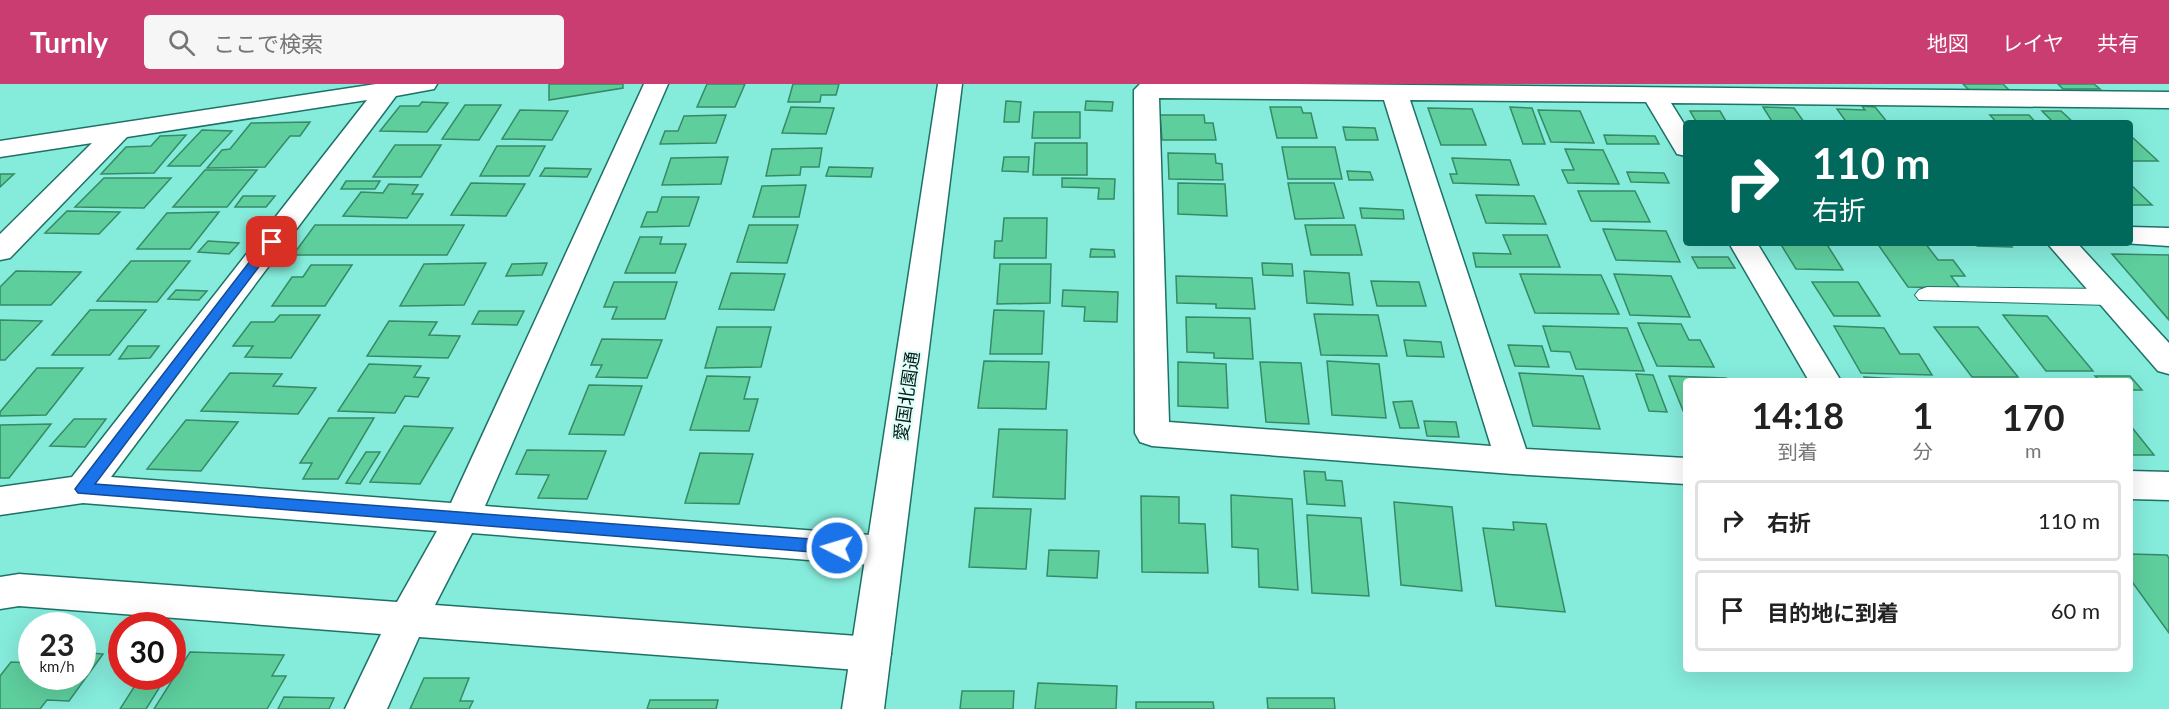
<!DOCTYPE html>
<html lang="ja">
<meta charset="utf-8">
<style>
:root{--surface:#fff;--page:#f6f6f6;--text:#222;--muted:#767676;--line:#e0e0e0;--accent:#c93d70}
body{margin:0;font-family:Lato,"Noto Sans JP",sans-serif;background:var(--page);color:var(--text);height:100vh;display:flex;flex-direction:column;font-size:22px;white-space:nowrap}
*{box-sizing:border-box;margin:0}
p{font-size:20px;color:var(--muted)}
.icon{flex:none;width:33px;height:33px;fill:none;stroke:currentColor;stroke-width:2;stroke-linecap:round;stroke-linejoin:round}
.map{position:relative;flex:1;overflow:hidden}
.drawer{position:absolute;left:1683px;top:294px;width:450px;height:294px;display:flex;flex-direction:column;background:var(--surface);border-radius:6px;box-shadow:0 6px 24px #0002}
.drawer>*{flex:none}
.banner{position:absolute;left:1683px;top:36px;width:450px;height:126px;border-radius:6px;box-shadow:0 6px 24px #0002;background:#00695c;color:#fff;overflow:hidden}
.speed{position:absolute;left:18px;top:528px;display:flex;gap:12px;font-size:30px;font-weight:700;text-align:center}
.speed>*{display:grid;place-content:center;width:78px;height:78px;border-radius:50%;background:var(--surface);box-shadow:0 6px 24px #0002;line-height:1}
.speed small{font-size:15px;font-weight:400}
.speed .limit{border:9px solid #d22;background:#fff;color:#111}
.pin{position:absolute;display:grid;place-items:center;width:51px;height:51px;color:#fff;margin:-26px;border-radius:12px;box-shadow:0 3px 9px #0006}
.me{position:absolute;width:66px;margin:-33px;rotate:275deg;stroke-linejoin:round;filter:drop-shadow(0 0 4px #0008)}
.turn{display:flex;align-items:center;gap:21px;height:126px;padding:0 30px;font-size:27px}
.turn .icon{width:78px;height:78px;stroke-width:2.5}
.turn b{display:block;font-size:42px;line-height:51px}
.eta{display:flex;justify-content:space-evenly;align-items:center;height:102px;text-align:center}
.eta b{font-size:36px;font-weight:700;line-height:42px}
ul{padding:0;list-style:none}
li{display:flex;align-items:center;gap:18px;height:81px;margin:0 12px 9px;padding:0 18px;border:3px solid var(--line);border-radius:6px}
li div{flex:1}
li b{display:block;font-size:22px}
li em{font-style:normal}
header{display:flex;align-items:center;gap:36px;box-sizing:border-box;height:84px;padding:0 30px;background:var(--accent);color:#fff}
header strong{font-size:28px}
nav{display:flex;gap:33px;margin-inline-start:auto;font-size:21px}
.search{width:420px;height:54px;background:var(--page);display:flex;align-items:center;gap:15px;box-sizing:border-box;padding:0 21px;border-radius:6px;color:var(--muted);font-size:22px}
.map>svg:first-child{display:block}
.building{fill:#5ece9d;stroke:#368a67;stroke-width:1.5}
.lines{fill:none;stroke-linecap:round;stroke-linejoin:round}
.lane-casing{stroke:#1e7167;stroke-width:2}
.street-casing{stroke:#1e7167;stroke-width:3}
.secondary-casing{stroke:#1e7167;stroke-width:3}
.lane{fill:#fff;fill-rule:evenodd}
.street{fill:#fff;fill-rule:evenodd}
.secondary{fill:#fff;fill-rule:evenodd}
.route{fill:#1a73e8;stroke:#114b97;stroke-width:1.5}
.labels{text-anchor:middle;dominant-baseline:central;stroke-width:4.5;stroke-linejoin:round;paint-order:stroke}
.street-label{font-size:18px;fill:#001f1a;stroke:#e2fdf8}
</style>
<header>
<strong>Turnly</strong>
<div class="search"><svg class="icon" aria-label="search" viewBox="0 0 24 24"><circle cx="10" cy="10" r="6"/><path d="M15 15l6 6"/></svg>ここで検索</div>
<nav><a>地図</a><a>レイヤ</a><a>共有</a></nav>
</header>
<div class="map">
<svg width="2169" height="625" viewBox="0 0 2169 625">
<rect width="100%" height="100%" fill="#85ebdb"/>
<g class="building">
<polygon points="549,0 623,0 623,4 549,16"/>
<polygon points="707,0 745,0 735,23 697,23"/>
<polygon points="793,0 839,0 836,11 821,11 820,18 788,18"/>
<polygon points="1963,0 2003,0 2009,6 1969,6"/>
<polygon points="2058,0 2094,0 2100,5 2063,5"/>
<polygon points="1006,17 1021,18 1019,38 1004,38"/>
<polygon points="1086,17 1113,18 1112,27 1085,26"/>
<polygon points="422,18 448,19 427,48 380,47 400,22 419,22"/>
<polygon points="465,21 501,21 479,56 442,55"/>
<polygon points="1862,22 1875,23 1888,39 1847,39 1837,25 1865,26"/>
<polygon points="791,23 834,24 826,50 782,49"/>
<polygon points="1270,23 1301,23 1303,29 1311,29 1317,54 1277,54"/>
<polygon points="1510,23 1532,24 1545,60 1523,60"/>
<polygon points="1763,23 1794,24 1804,38 1811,39 1773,39"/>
<polygon points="1428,24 1472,25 1486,61 1441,61"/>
<polygon points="520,26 568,27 552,56 502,55"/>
<polygon points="1538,26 1580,27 1594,59 1551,58"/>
<polygon points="1690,27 1720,27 1727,39 1697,39"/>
<polygon points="2042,27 2061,27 2074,39 2054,39"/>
<polygon points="1034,28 1080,28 1080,54 1032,54"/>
<polygon points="726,31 716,59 660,60 665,47 678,47 684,32"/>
<polygon points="1160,31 1204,31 1205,39 1213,39 1216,56 1162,56"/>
<polygon points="1990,31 2029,31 2036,39 1997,39"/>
<polygon points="310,38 300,52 290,52 265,83 207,84 222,66 230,65 251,39"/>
<polygon points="1343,43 1375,44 1378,56 1346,56"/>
<polygon points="202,46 232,47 200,82 168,82"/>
<polygon points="186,51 154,89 101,90 126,63 151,62 160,52"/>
<polygon points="1604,51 1655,52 1659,60 1607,60"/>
<polygon points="2130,53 2132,53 2158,77 2130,77"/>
<polygon points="1035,59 1087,59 1087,91 1033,91"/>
<polygon points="395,61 441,61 421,93 373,93"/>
<polygon points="497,62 545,62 529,92 480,92"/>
<polygon points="1282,63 1335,63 1342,95 1288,95"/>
<polygon points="822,64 819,83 801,83 800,91 766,92 772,65"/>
<polygon points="1565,65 1603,66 1619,100 1568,99 1562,86 1574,86"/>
<polygon points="1168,69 1215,70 1216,79 1222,80 1223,96 1169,95"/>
<polygon points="728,73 721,100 662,101 671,74"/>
<polygon points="1004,73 1029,73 1028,88 1002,87"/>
<polygon points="1452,74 1510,76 1519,101 1453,99 1450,90 1457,90"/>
<polygon points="829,83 873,84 871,93 826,92"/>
<polygon points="545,84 591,85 587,93 540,92"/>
<polygon points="205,86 257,86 227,123 173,123"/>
<polygon points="1347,87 1370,88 1373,96 1349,96"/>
<polygon points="1627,88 1664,89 1669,99 1631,98"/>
<polygon points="0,90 14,90 0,103"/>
<polygon points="104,94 171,94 144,124 75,123"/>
<polygon points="1062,94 1115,95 1114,115 1098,115 1099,104 1062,103"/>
<polygon points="346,97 380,97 375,105 341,105"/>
<polygon points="471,99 525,100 506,132 451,131"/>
<polygon points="1178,99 1225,100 1227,132 1178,130"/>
<polygon points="1288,99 1334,99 1344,134 1295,135"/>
<polygon points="389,100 418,101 412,110 423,110 407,134 343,132 361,108 383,109"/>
<polygon points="2130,100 2152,121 2130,121"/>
<polygon points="806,101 799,133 753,133 762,102"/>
<polygon points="1578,107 1635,107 1650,138 1591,137"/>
<polygon points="1476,111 1534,112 1546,140 1486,139"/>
<polygon points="243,112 275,112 266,123 235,123"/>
<polygon points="662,113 699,113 689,142 641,143 647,128 657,128"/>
<polygon points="1360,124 1403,126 1404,135 1362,134"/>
<polygon points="67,127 120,128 99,150 45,149"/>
<polygon points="219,128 190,165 137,165 167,129"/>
<polygon points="1004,134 1047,134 1046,174 994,174 995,157 1002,157"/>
<polygon points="315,141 464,141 447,171 293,171"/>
<polygon points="749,141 798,141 787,179 737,178"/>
<polygon points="1305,141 1355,141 1362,171 1311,171"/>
<polygon points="1603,145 1666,147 1680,178 1616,176"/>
<polygon points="1503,151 1547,151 1560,183 1476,183 1473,169 1511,170"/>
<polygon points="640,153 662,153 660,160 686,160 675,189 625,189"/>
<polygon points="208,157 239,159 229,170 198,168"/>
<polygon points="1780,159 1826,159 1843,186 1796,185"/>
<polygon points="1877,159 1925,159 1938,176 1953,176 1965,192 1951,192 1960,204 1908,203"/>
<polygon points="1975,159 2009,159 2012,163 1977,162"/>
<polygon points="1091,165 1114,166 1115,173 1090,173"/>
<polygon points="2112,170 2169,171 2169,236"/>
<polygon points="1692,173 1728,173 1735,184 1698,184"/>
<polygon points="131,177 190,177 157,218 97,217"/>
<polygon points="486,179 464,221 400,222 424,180"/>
<polygon points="547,179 542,191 506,192 512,180"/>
<polygon points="1262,179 1292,180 1293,192 1263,191"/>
<polygon points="1000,180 1051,180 1050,219 997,220"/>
<polygon points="311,181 352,181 325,222 272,222 292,193 303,193"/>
<polygon points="16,187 81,188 51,221 0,221 0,203"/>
<polygon points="1304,187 1349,189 1353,221 1307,219"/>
<polygon points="731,189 785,190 774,226 719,225"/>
<polygon points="1520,190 1601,191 1619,230 1535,229"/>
<polygon points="1614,190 1671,192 1690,233 1630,231"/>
<polygon points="1176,192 1252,194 1255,225 1216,224 1216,220 1177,219"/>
<polygon points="1371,197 1419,198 1426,222 1377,222"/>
<polygon points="614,198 677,198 665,235 612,235 617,223 604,223"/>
<polygon points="1812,198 1858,198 1880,232 1834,232"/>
<polygon points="176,206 207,207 199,216 168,215"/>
<polygon points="1063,206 1118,208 1117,238 1084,237 1085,223 1062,222"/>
<polygon points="90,226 146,226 110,271 52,271"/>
<polygon points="994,226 1044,227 1042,270 990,270"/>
<polygon points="479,227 524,227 517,241 472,240"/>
<polygon points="1314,230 1378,231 1387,272 1321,271"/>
<polygon points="280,231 320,231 291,274 245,273 253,262 233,262 251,238 274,238"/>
<polygon points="2003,231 2047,232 2093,287 2046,287"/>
<polygon points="1186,233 1250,234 1253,275 1214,274 1214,269 1187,268"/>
<polygon points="0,236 42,237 5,276 0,276"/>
<polygon points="389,237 437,238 429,251 460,252 448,274 367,272"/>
<polygon points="1638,239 1681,240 1689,256 1700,256 1714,283 1657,282"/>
<polygon points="1543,242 1627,244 1644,287 1576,285 1570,268 1551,267"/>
<polygon points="1834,242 1884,244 1900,270 1919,270 1932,291 1861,289"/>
<polygon points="717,243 771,243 761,283 705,284"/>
<polygon points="1934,243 1978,243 2018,293 1972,293"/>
<polygon points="602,255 662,256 647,294 596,293 602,281 591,281"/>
<polygon points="1404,256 1441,258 1444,273 1407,272"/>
<polygon points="1508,261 1542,262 1549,283 1515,282"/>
<polygon points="128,262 159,262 150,274 119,275"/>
<polygon points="984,277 1049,278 1046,325 978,324"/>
<polygon points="1327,277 1379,280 1386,334 1332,331"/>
<polygon points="1178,278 1226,280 1228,324 1178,322"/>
<polygon points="1260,278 1301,279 1309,340 1266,338"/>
<polygon points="369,280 421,282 414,293 429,294 418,313 405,312 395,329 338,327"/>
<polygon points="37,284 83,284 46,331 0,332 0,328"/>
<polygon points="230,289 282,290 273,302 316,304 298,330 201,327"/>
<polygon points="1519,289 1583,292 1600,345 1533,342"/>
<polygon points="1636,290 1653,291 1667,328 1649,327"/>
<polygon points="707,292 750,293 744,315 758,315 749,347 690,346"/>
<polygon points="1669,292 1726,294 1728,297 1686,297 1686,334"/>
<polygon points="2095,292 2130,292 2142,306 2130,306 2130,297 2100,297"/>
<polygon points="1864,293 1900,295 1901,297 1866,297"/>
<polygon points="589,301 642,302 624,351 569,350"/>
<polygon points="1412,317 1419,344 1400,344 1393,318"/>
<polygon points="329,334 374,334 338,395 303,395 312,379 300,379"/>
<polygon points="74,335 106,335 85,363 50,362"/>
<polygon points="186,336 238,338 201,387 147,385"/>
<polygon points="1424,337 1456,338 1459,353 1427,352"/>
<polygon points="51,340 9,394 0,394 0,341"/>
<polygon points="2130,341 2154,371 2130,371"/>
<polygon points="404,342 453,344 420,400 370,398"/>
<polygon points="999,345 1067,346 1065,415 993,413"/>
<polygon points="527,366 606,367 587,415 538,414 549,391 516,390"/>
<polygon points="366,368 380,368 360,400 346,399"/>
<polygon points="700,369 753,370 739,420 685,419"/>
<polygon points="1304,387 1325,388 1326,396 1342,397 1345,422 1307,420"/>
<polygon points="1231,411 1292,415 1298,506 1259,503 1258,465 1232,463"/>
<polygon points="1141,412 1179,413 1179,439 1205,440 1208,489 1142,488"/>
<polygon points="1394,418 1452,423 1462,507 1401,501"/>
<polygon points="975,424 1031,425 1026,485 969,483"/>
<polygon points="1307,431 1361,434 1369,512 1312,509"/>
<polygon points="1513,438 1546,440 1565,528 1496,522 1483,444 1514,446"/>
<polygon points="1049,466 1099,467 1097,494 1047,492"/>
<polygon points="2130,470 2167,471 2169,474 2169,549 2130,495"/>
<polygon points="82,568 103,570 69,617 47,616 40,625 0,625 0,592 11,578 32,579 32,592 82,592"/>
<polygon points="190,568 284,571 272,592 286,592 267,625 154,625"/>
<polygon points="424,594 469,594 460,617 473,617 469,625 410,625"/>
<polygon points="1038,599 1117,602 1116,625 1035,625"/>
<polygon points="136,600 161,601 146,625 120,625"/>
<polygon points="962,607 1014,607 1013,625 960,625"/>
<polygon points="284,613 334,614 329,625 278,625"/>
<polygon points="1267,614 1334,614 1335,625 1268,625"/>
<polygon points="650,616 718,616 716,625 647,625"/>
<polygon points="1136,618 1213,618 1214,625 1136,625"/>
</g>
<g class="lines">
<defs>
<polygon id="lane" points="1927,203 2110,205 2118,208 2122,213 2118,218 2110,221 1919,216 1915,211 1919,206"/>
<g id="street">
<polygon points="376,0 437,0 434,5 396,12 111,393 451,419 644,0 668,0 485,422 884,452 897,456 903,467 897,478 884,482 472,449 435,521 871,553 885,558 891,570 885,582 871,587 419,553 387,625 345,625 381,550 19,522 0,525 0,493 19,490 397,518 437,447 83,419 0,431 0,403 72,393 367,16 127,53 10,174 0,176 0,150 92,59 0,73 0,57"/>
<path d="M1296,0l873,8v16l-498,-5 15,24v29l-9,-2 -31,-52 -236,-2 116,349 160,9v26l-173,-10 -361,-28 -12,-4 -5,-9 -1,-343 6,-6zM1159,14l225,2 107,346 -322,-24z"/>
<polygon points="2130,143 2169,144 2169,162 2122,159 2130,159"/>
<polygon points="1729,159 1757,159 1841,297 1809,297"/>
<polygon points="2047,159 2077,159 2169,259 2169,290 2158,287"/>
<polygon points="2130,387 2169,388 2169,416 2130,415"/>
</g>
<polygon id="secondary" points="938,0 962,0 884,625 842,625"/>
</defs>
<use href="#lane" class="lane-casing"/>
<use href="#street" class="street-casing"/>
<use href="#secondary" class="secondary-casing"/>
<use href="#lane" class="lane"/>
<use href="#street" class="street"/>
<use href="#secondary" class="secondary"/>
</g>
<polygon class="route" points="272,154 276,155 276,160 95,400 837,457 845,464 843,468 837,470 78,409 75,405 78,401 267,155"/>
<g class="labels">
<g class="street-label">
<text transform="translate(906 312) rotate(-82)">愛国北園通</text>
</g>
</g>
</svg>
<div class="speed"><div>23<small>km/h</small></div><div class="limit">30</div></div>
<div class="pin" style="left:272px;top:158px;background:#d93025"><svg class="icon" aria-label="arrive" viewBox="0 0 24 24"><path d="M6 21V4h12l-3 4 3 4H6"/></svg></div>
<svg class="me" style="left:837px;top:464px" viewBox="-20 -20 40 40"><circle r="17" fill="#1a73e8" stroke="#fff" stroke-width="3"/><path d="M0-11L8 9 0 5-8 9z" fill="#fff"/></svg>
<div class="banner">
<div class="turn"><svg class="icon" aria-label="right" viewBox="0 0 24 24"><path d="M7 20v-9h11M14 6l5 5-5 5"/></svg><div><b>110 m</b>右折</div></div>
</div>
<section class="drawer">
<div class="eta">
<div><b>14:18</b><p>到着</p></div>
<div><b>1</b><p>分</p></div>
<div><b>170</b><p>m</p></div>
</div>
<ul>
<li><svg class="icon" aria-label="right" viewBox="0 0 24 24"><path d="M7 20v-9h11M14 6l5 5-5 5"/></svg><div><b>右折</b></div><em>110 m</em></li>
<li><svg class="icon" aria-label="arrive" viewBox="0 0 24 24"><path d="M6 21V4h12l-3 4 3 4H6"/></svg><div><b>目的地に到着</b></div><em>60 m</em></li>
</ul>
</section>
</div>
